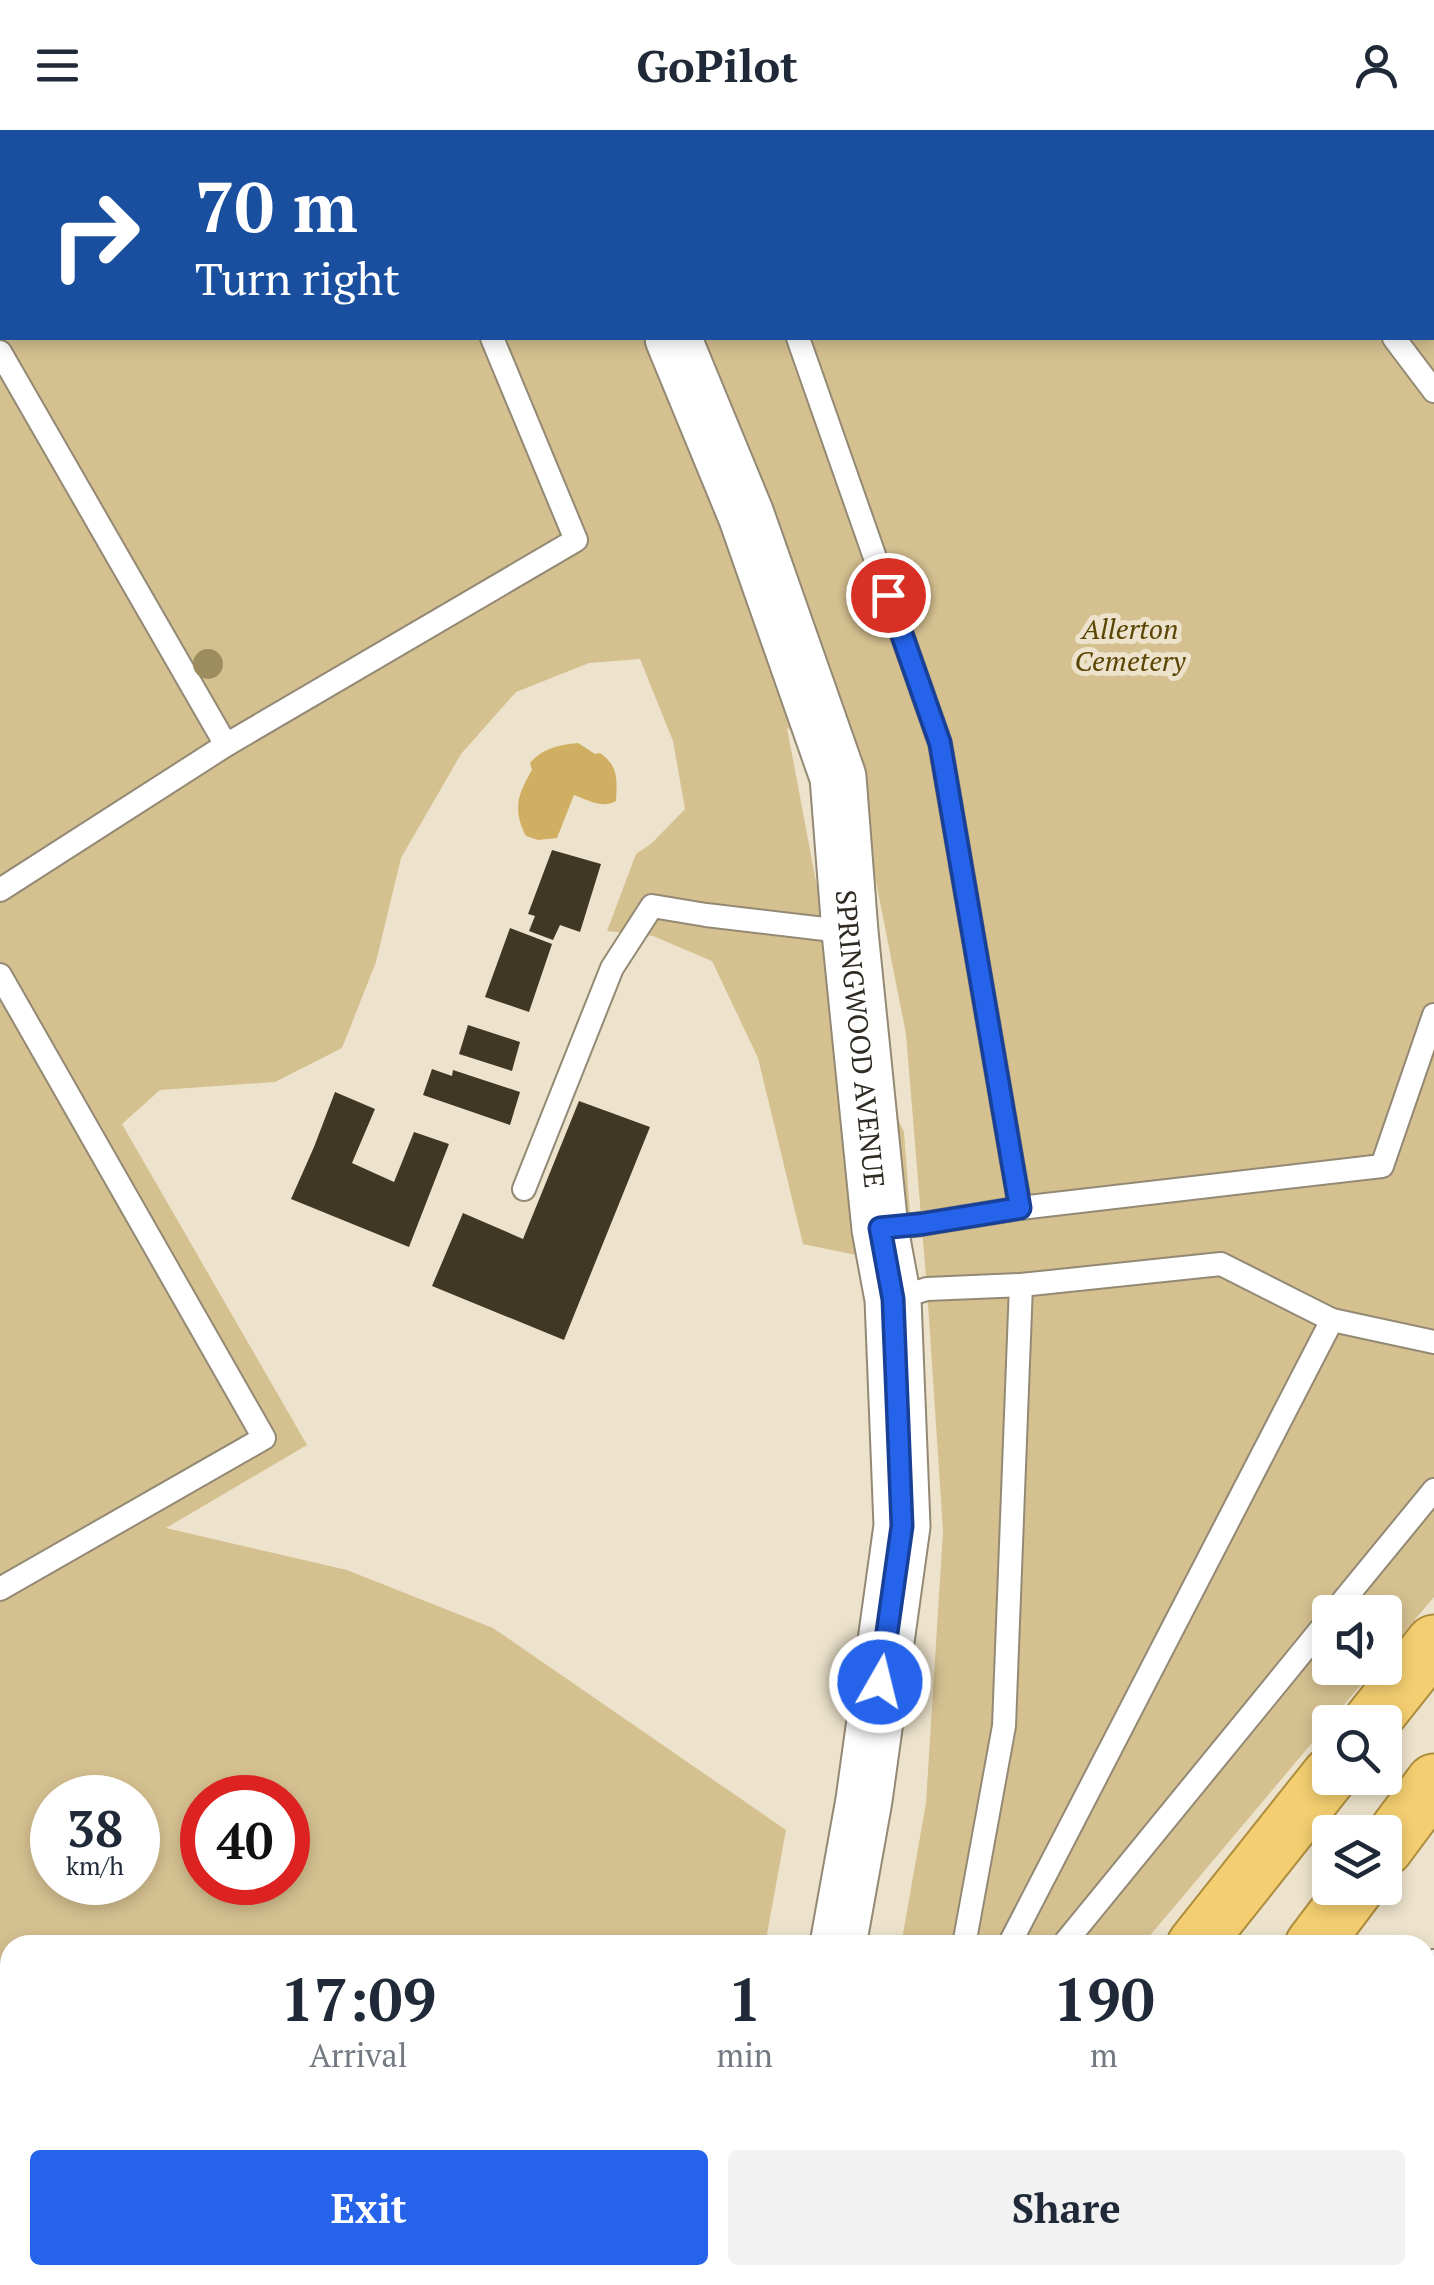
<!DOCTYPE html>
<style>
:root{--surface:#fff;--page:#f2f2f3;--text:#1f2937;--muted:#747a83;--accent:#2563eb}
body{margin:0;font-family:"PT Serif",serif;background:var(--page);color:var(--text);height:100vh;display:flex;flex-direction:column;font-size:38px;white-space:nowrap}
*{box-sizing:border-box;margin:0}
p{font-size:32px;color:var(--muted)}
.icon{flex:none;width:55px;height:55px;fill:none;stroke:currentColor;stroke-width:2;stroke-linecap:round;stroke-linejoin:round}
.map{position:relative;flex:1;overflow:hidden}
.drawer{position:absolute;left:0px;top:1805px;width:1435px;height:350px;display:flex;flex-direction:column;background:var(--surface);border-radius:30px 30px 0 0;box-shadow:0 5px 15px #0003}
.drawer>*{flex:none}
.top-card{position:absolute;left:0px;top:0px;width:1435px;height:210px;box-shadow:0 5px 15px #0003;background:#1a4fa0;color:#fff;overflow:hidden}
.tools{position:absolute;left:1312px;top:1465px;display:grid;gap:20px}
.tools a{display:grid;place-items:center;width:90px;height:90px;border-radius:10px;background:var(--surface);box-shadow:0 5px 15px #0003;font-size:50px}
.speed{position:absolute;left:30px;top:1645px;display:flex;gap:20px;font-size:50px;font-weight:700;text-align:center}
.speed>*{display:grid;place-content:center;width:130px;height:130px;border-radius:50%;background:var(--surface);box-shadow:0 5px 15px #0003;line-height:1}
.speed small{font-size:25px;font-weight:400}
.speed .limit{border:15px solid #d22;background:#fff;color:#111}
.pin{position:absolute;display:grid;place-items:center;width:85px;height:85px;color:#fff;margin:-42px;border:5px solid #fff;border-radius:50%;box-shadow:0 2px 10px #0007}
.me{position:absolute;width:110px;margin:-55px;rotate:8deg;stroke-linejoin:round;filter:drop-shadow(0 0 8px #0008)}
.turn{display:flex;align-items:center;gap:35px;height:210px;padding:0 30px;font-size:45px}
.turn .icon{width:130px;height:130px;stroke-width:2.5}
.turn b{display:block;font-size:70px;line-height:85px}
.eta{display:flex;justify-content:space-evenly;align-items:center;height:170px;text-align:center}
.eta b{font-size:60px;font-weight:700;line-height:70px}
.action{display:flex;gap:20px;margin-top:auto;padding:20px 30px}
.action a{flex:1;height:115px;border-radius:10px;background:var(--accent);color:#fff;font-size:40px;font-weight:700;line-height:115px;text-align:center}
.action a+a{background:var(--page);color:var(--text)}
header{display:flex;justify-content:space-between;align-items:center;height:130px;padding:0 30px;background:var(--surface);font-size:45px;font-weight:700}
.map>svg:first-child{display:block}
.green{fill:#d5c090;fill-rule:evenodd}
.water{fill:#d0af63}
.building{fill:#403825}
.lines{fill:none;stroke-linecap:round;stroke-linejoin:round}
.service-casing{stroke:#938974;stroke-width:26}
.minor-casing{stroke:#938974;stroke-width:46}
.tertiary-casing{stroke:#938974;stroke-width:59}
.trunk-casing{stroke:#ad8d3e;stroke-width:59}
.path{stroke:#938b7c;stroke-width:6;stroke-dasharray:8 8;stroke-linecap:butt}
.service{stroke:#fff;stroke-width:22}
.minor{stroke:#fff;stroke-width:42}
.tertiary{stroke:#fff;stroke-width:55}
.trunk{stroke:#f4ce70;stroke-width:55}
.tree{fill:#9d8c5e}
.route-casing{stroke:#184099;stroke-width:25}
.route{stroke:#2563eb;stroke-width:18}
.labels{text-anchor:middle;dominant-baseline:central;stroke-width:10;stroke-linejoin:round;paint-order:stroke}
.park-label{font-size:28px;font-style:italic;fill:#5b4504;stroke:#ede3cc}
.street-label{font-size:28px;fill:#2f2b23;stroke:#ede3cc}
</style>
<header><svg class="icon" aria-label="menu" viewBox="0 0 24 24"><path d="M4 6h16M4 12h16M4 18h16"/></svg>GoPilot<svg class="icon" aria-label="person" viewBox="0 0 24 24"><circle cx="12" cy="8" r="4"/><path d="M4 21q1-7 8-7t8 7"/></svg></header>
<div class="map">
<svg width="1434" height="2155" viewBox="0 0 1434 2155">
<rect width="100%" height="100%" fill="#ede3cc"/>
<g class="green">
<path d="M0,0h1434v1467l-49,58v-43h-55v56h45l-233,277h-241l25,-142 17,-272 -16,-242 -21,-255 -40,-203 -28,-85 -51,-18 47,249 70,155 9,123h-57l-53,-11 -45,-186 -46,-97 -59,-25 -46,-5 29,-77 16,-11 33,-34 -12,-68 -33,-82 -51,4 -73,29 -55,62 -60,104 -25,104 -34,86 -67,34 -115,8 -38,34 185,321 -141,83 181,42 146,58 293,202 -21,115h-755v330h648l-3,10h-655zM2,2h1430v206h-1430zM52,1668h86v84h-86zM202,1668h86v84h-86z"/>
<polygon points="801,2145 878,2145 870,2155 797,2155"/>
</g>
<path class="water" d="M578,613l17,11 5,-1c19,13 17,27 16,48 -14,8 -28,-1 -42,-6l-17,43 -19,2 -12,-4c-14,-27 -8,-42 6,-66l-2,-7c13,-15 29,-18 48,-20z"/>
<g class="building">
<polygon points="552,720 601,734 580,802 560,795 553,810 529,801 535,786 528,784"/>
<polygon points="510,798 552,814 529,882 485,867"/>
<polygon points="468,895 520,912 512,941 459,924"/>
<polygon points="432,939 452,946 453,940 520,962 510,995 423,965"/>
<polygon points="335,962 375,979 352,1033 394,1052 414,1002 449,1014 409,1117 291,1069 314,1017"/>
<polygon points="579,971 650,997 564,1210 432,1156 463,1083 523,1109"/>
</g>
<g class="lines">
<defs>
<g id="service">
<polyline points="406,0 407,2"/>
<polyline points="723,0 724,2"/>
<polyline points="1238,0 1239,2"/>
<polyline points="102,2 106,0"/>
<polyline points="791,2 795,0"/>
<polyline points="0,62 2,61"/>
<polyline points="798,208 940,613 1020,1078"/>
<polyline points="1394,208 1434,261"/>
<polyline points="0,222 226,615"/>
<polyline points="0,760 226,615 576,410 492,208"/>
<polyline points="0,845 264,1308 0,1459"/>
<polyline points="524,1059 612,838 652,776 706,785 850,802"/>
<polyline points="880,1099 922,1094 1020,1078 1382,1036 1434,885"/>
<polyline points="893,1169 927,1159 1021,1155 1221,1134 1332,1190 1434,1212"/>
<polyline points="1334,1482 1434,1360"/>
<polyline points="964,1815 1004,1596 1021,1155"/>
<polyline points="1009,1815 1332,1190"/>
<polyline points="1063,1815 1330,1488"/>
<polyline points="0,1884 10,1901"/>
<polyline points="76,2155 91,2145"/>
</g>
<g id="minor">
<polyline points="1425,1851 1434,1841"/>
<polyline points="1174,2155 1182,2145"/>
</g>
<g id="tertiary">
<polyline points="587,0 588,2"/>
<path id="s1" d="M673,208l73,177 92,262 12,155 30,297 13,70 9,227 -38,274 -26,145"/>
<polyline points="779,2145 791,2155"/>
<polyline points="731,2155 735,2145"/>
</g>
<g id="trunk">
<polyline points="1371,1592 1434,1513"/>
<polyline points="1385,1718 1434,1652"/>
<polyline points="1195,1815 1330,1645"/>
<polyline points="1313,1815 1356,1758"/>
<polyline points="903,2155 912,2145"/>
<polyline points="1018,2155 1026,2145"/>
</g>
</defs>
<use href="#service" class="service-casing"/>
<use href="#minor" class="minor-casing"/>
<use href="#tertiary" class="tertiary-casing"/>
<use href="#trunk" class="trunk-casing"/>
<polyline class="path" points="466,2145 493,2155"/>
<use href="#service" class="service"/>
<use href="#minor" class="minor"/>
<use href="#tertiary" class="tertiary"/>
<use href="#trunk" class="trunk"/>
</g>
<circle class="tree" cx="208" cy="534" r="15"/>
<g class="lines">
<defs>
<polyline id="route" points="880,1552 902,1396 893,1169 880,1098 922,1094 1020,1078 940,613 888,465"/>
</defs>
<use href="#route" class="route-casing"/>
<use href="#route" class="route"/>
</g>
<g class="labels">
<g class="park-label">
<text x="1130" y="498">Allerton<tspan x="1130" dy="32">Cemetery</tspan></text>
</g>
<g class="street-label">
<text stroke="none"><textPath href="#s1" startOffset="732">SPRINGWOOD AVENUE</textPath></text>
</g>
</g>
</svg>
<div class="tools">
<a><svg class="icon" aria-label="sound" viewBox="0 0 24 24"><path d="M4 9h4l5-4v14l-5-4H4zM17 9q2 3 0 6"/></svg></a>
<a><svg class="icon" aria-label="search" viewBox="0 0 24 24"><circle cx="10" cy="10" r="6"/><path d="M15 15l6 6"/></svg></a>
<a><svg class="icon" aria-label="layers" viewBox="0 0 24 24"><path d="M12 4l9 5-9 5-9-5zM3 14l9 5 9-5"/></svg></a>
</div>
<div class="speed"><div>38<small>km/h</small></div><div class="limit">40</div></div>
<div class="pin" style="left:888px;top:465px;background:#d93025"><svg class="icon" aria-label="arrive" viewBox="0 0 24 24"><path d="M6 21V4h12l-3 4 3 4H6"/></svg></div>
<svg class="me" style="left:880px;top:1552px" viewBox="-20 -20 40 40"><circle r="17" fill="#2563eb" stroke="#fff" stroke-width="3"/><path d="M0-11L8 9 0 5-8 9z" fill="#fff"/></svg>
<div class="top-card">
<div class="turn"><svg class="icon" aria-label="right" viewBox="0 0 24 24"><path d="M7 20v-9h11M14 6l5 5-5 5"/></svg><div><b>70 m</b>Turn right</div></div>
</div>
<section class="drawer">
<div class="eta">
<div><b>17:09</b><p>Arrival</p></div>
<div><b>1</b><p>min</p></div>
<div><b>190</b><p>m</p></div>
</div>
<div class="action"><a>Exit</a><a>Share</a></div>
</section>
</div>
